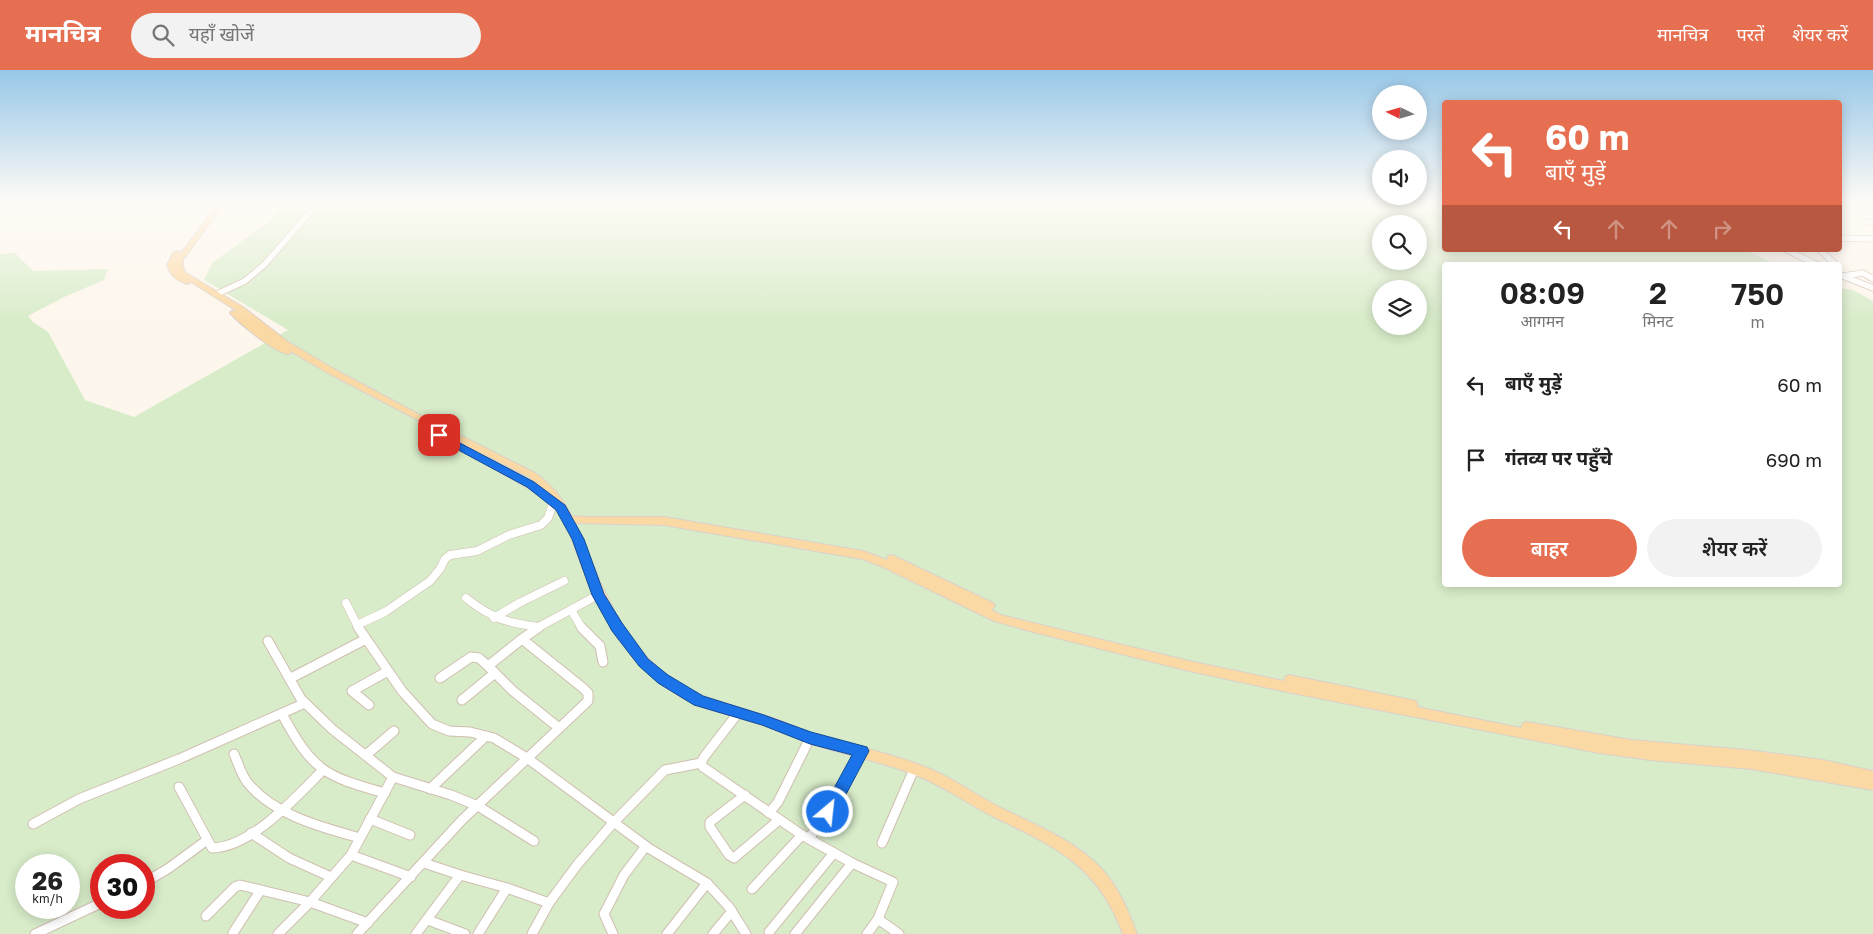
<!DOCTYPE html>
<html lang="hi">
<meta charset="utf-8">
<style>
:root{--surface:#fff;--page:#f2f2f2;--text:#222;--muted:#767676;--accent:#e76f51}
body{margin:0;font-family:"Golos Text","Noto Sans Devanagari",sans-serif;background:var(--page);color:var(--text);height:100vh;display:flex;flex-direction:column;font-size:19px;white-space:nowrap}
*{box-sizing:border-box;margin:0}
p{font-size:16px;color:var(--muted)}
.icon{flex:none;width:28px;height:28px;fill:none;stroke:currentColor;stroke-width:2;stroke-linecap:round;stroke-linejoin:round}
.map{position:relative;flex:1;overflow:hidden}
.details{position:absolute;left:1442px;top:192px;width:400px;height:325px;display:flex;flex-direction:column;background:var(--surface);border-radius:5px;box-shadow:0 2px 12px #0003}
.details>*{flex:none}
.hud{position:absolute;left:1442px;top:30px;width:400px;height:152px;border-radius:5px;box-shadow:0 2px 12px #0003;background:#e76f51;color:#fff;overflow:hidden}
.needle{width:32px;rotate:275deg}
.fabs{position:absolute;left:1372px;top:15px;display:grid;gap:10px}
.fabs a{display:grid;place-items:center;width:55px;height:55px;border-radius:50%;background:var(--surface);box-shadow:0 2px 12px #0003;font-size:25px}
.speed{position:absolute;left:15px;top:784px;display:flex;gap:10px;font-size:25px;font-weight:700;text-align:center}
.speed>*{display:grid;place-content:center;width:65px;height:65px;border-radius:50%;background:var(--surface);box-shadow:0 2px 12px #0003;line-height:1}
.speed small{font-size:12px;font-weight:400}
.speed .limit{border:8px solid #d22;background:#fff;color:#111}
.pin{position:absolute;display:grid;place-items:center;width:42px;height:42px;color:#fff;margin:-21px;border-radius:10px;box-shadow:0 2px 8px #0006}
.me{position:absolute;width:55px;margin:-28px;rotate:28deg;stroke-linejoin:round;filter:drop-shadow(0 0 4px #0008)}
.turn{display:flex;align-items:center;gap:18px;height:105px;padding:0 20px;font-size:22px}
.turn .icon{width:65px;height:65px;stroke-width:2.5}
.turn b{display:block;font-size:35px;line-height:42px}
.lanes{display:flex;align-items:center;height:48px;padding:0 20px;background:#0003;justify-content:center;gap:25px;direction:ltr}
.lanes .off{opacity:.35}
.eta{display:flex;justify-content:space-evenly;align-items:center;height:85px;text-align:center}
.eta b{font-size:30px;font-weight:600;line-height:35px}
.button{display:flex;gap:10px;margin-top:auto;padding:10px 20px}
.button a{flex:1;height:58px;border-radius:30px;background:var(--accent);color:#fff;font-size:20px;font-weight:600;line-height:58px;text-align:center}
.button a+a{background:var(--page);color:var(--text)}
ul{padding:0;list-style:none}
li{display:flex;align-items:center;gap:15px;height:75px;padding:0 20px}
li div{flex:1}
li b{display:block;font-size:19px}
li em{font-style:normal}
header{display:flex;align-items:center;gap:30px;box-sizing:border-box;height:70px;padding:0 25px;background:var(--accent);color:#fff}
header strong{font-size:24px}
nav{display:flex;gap:28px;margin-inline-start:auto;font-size:18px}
.search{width:350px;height:45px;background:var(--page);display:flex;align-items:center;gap:12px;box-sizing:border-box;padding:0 18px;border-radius:28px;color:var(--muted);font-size:19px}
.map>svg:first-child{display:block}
.green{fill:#d8ecc9;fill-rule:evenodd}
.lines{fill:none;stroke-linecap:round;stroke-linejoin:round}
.minor-far2-casing{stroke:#d1beb0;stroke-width:7}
.minor-far1-casing{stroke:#d1beb0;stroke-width:9}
.minor-casing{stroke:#d1beb0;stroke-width:11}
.major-casing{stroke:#dad1cd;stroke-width:2}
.minor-far2{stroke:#fff;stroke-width:5.5}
.minor-far1{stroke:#fff;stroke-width:8}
.minor{stroke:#fff;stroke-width:9}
.major{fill:#fbd9a5;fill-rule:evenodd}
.route{fill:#1a73e8;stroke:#114b97}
</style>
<header>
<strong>मानचित्र</strong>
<div class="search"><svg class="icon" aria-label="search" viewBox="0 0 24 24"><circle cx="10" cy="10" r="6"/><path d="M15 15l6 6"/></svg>यहाँ खोजें</div>
<nav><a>मानचित्र</a><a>परतें</a><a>शेयर करें</a></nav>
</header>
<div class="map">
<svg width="1873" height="864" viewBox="0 0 1873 864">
<rect width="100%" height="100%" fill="#fdf6ec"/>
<path class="green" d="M281,133h1164v47h301l31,15h-332v320h395v-297l13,2 20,11v633h-1873v-680l15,-1 18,18 75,-2 -4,11 -42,18 -34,18 5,6 15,10 37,68 49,17 154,-87 -84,-50 8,-17 59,-43zM1381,154h38v37h-38zM1381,219h38v37h-38zM26,795h43v43h-43zM101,795h43v43h-43z"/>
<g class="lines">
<defs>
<g id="minor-far2">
<polyline points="1846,133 1873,141"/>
<polyline points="1867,152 1873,152"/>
<polyline points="1840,168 1873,169"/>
<polyline points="1787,180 1818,195"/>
<polyline points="1820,180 1834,193"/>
<polyline points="1840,205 1873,218"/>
<polyline points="1843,206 1863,203 1873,209"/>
<polyline points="217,224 245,211 265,194 318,133"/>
</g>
<g id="minor-far1">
<path d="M466,528c25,20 41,25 73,29"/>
<polyline points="346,533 357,555"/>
<polyline points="571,540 582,558"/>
<polyline points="494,548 519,533 564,511"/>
<polyline points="359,558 357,555 385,542 430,511 440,499 445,489 450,485 477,481 509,465 541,455 548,448 553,433"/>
<polyline points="537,558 598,525"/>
</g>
<g id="minor">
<polyline points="358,557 402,621 432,654 449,661 470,662 494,668 527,688 650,779 707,813 729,837 746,864"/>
<polyline points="581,557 600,576 603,592"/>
<polyline points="522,569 488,596 513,621 559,658"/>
<polyline points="268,571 301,629 332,659 393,707 451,725 478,736 534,771"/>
<polyline points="291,608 366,569"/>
<polyline points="440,608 471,587 479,588 488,596"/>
<polyline points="462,630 495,603"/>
<polyline points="369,635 352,621 388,601"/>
<polyline points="738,643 704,687 701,693 703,697 802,765 852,793 893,812 878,849"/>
<path d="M282,644c31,57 42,62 103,79"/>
<path d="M234,684c4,9 7,20 13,28 26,33 74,45 113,56"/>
<polyline points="366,685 394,661"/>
<polyline points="393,707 351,785 411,807"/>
<path d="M179,717l33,61c40,-1 84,-51 111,-78"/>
<polyline points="430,719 486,666"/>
<polyline points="745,725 710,752 710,757 729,785 734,788 779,750"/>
<polyline points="769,743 778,732 810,668"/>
<polyline points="370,749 410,765"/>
<polyline points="33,754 79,729 179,689 305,633"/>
<polyline points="251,763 289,788 331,807"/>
<polyline points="809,768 828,742 862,681"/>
<polyline points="882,773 914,699"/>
<polyline points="351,785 310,832 368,853"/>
<polyline points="424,793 460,805"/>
<polyline points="144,813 169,798 207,770"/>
<polyline points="752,819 802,765"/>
<polyline points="206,846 235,817 240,815 310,832 278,864"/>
<polyline points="428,850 465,864"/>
<polyline points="769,862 833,784"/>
<polyline points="233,863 260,821"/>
<polyline points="35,864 101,833"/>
<polyline points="357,864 462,750 588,631 588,623 583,618 522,569 539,557"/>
<polyline points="416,864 460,805 507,818 549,833"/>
<polyline points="478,864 507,818"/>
<polyline points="532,864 549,833 577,795 613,753 665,700 701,693"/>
<polyline points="613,864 604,844 624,805 646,776"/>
<polyline points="667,864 707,813"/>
<polyline points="713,864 732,841"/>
<polyline points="795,864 852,793"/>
<polyline points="867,864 878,849 899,864"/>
</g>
<path id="major" d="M215,133h6l-1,6 -37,51v7l3,6 57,34 45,35 46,27 84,45 117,59c17,12 27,25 37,43l14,1h78l199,34 24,9 1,-4 4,-1 101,48 2,3 -4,4 10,5 188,46 95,20 1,-4 4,-2 123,25 4,1 2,4 -1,2 104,21 2,-5 4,-1 105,18 115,10 76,10 50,11v19l-122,-21 -101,-9 -51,-7 -307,-60 -103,-22 -156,-39 -39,-11 -111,-54 -21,-8 -198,-34 -89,-2c23,52 39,105 82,144 32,30 72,37 113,50 15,5 30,13 46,18 37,11 75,18 112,33 26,11 48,27 73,40 35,17 73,32 100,60 18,20 27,42 36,66h-14c-26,-70 -68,-87 -131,-118 -24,-12 -47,-29 -72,-39 -35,-15 -72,-21 -108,-33 -15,-5 -29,-12 -44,-17 -30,-11 -63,-15 -90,-32 -50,-30 -78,-81 -98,-134 -5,-11 -14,-44 -22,-51 -20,-18 -46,-31 -69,-44 -10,-6 -22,-10 -30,-18l2,-2 5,-1 -138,-72 -38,-22v3c-13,1 -51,-31 -60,-41l1,-2h6l40,30 -40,-30 -46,-29 -4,2c-11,-4 -16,-8 -20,-19l6,-12 4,-2 4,2 33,-44zM476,380l53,27 14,12 -9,-6z"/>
</defs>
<use href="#minor-far2" class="minor-far2-casing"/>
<use href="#minor-far1" class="minor-far1-casing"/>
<use href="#minor" class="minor-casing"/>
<use href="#major" class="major-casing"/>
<use href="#minor-far2" class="minor-far2"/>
<use href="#minor-far1" class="minor-far1"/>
<use href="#minor" class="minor"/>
<use href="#major" class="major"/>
</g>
<linearGradient id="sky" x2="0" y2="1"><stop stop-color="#97c7e8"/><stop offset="0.52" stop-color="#fefbf6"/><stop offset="1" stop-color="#fefbf6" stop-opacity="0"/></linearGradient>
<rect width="1873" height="254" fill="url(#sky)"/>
<polygon class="route" points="439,362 534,412 565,435 584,469 604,524 622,553 648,589 668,605 703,626 764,645 811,662 867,677 869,681 834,747 828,749 823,747 821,742 852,685 810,674 762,655 694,635 658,613 639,596 612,561 592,525 572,469 556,440 527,417 436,368 434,365 436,363"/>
</svg>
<div class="fabs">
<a><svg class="needle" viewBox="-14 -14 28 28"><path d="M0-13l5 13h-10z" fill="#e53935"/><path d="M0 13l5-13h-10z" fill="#767676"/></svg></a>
<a><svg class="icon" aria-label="sound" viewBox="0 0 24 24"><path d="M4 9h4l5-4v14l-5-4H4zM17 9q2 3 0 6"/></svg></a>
<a><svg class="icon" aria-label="search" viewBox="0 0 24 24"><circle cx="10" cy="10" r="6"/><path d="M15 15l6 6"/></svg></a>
<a><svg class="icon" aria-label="layers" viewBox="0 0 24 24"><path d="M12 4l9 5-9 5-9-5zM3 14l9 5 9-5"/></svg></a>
</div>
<div class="speed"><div>26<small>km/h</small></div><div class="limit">30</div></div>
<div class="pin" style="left:439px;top:365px;background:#d93025"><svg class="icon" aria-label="arrive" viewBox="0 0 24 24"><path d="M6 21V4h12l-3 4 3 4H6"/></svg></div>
<svg class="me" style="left:828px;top:742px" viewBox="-20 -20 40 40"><circle r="17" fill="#1a73e8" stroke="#fff" stroke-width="3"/><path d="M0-11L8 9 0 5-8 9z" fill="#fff"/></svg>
<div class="hud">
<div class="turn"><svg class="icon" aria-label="left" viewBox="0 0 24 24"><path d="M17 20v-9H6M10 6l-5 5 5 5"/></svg><div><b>60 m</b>बाएँ मुड़ें</div></div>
<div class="lanes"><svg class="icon" aria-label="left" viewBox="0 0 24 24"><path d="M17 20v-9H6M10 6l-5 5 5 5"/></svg><svg class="icon off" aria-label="ahead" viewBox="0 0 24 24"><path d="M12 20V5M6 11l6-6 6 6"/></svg><svg class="icon off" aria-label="ahead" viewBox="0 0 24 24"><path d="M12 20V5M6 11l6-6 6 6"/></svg><svg class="icon off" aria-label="right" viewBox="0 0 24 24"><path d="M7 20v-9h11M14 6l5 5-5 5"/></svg></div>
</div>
<section class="details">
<div class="eta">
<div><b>08:09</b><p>आगमन</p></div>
<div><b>2</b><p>मिनट</p></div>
<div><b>750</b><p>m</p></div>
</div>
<ul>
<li><svg class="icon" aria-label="left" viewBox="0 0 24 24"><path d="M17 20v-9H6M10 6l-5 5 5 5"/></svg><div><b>बाएँ मुड़ें</b></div><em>60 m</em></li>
<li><svg class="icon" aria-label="arrive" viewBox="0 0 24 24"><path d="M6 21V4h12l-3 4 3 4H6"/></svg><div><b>गंतव्य पर पहुँचे</b></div><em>690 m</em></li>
</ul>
<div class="button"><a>बाहर</a><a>शेयर करें</a></div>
</section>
</div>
